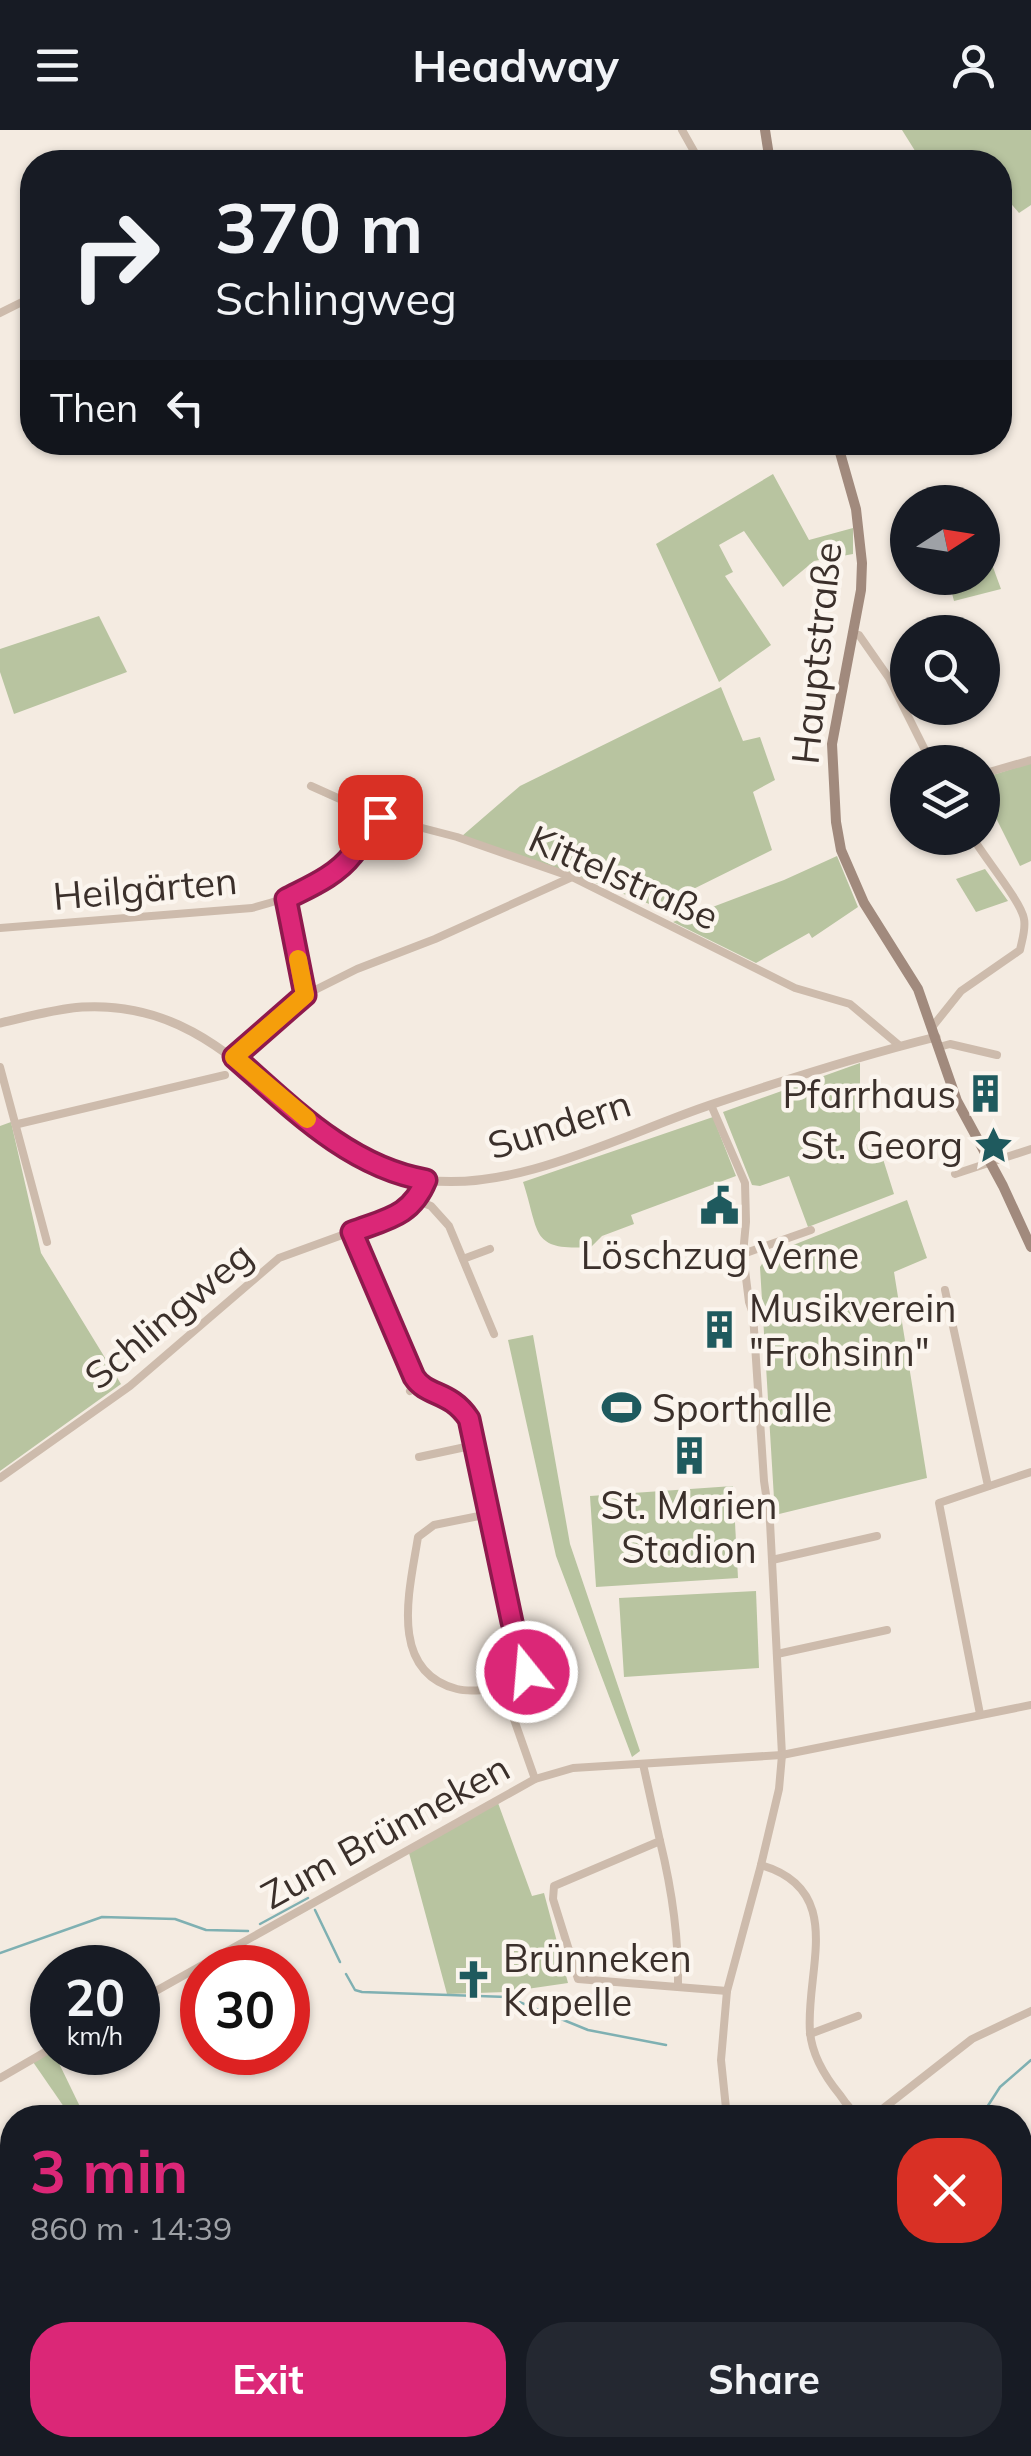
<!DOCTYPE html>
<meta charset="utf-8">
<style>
:root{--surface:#171b24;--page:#242831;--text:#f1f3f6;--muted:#9ea1a6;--accent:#db2777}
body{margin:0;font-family:Mulish,sans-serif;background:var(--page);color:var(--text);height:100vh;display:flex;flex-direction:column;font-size:38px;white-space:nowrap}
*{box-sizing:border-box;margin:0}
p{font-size:32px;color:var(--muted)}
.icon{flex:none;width:55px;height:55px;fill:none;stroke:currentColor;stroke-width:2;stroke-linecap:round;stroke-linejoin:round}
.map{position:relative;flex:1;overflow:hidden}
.sheet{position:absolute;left:0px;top:1975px;width:1032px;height:352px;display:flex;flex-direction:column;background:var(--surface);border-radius:40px 40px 0 0;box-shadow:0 2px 8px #0004}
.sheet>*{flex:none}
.banner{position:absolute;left:20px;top:20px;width:992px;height:305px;border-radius:40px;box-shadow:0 2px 8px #0004;background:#171b24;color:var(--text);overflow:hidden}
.needle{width:65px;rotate:78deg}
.tools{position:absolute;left:890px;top:355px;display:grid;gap:20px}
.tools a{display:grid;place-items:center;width:110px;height:110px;border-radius:50%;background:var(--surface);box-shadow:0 2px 8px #0004;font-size:50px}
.speed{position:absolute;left:30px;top:1815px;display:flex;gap:20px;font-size:50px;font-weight:700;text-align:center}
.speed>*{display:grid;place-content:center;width:130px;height:130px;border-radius:50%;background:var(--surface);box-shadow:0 2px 8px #0004;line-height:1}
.speed small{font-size:25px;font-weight:400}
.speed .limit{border:15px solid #d22;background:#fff;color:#111}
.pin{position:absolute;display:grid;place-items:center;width:85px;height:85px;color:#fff;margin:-42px;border-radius:20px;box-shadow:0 5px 15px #0006}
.me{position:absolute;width:110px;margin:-55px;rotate:343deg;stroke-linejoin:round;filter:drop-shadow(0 0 8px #0008)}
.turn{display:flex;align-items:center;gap:35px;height:210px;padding:0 30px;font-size:45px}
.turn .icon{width:130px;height:130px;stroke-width:2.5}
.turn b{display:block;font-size:70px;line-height:85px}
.then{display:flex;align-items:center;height:95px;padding:0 30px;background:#0003;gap:20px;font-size:38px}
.round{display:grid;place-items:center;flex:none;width:105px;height:105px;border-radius:40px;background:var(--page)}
.overview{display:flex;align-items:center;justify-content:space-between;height:170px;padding:0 30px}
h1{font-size:60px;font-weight:700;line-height:75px;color:var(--accent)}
.primary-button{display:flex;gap:20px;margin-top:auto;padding:20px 30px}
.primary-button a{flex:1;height:115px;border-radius:40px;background:var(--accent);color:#fff;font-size:40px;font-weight:700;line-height:115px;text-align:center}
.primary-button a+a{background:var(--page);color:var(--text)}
header{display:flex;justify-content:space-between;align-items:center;height:130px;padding:0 30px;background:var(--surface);font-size:45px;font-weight:700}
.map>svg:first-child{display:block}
.green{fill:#b8c4a0}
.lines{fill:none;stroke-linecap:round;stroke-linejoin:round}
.stream{stroke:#7fb0b2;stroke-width:2.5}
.minor{stroke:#cdbbac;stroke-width:8}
.tertiary{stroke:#cdbbac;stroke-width:9}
.secondary{stroke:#a18a7d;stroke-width:10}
.route-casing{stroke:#8e194d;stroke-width:25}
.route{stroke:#db2777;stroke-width:18}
.slow{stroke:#f59e0b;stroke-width:18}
.labels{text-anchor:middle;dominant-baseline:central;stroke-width:9;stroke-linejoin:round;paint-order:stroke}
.street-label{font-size:38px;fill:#3b302b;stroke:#fbf5ee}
.poi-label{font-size:38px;fill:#3b302b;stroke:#fbf5ee;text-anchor:start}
</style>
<header><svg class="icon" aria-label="menu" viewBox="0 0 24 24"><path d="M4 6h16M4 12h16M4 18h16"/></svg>Headway<svg class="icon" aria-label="person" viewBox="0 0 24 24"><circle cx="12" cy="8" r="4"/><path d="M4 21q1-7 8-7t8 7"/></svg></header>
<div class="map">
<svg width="1031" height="2326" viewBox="0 0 1031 2326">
<rect width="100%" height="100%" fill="#f4ebe1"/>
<g class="green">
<polygon points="902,0 1031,0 1031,75 1019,83 1000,61 1000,32 922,32"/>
<polygon points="773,344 809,410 853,398 853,424 814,431 783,457 744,401 719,415 733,442 725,446 771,515 719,552 656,414"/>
<polygon points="983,410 1001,459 954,471 948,448 982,448"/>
<polygon points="99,486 127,542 14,584 0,542 0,519"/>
<polygon points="721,557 743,611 760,607 775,650 753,662 772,720 657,777 570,743 462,706 520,656"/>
<polygon points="1031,633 1031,731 1020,736 991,678 983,680 983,648"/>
<polygon points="837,726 858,777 812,808 809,803 756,833 673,792 784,750"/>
<polygon points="985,739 1008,771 976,782 956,749"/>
<polygon points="860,933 860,1015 878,1013 894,1064 808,1097 789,1046 760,1056 752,1055 723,982"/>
<path d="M713,987l23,59 -105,39 3,9 -32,12 -11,11c-61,4 -51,-13 -68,-65z"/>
<polygon points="11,992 41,1123 121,1254 0,1341 0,996"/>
<polygon points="907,1070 927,1128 894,1142 927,1348 775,1385 760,1137 768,1125"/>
<polygon points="533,1205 570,1414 640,1621 632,1627 556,1426 508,1210"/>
<polygon points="733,1356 738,1448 596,1457 590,1366"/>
<polygon points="756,1461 759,1538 624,1547 619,1468"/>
<polygon points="498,1673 532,1766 544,1763 568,1853 506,1862 447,1864 409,1723"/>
<polygon points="52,1921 54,1923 85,1987 71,1987 33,1932"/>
<polygon points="302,2315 428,2315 427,2326 308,2326"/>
</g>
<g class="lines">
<g class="stream">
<polyline points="315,1780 340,1832"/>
<polyline points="260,1794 308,1768"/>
<polyline points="0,1823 102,1787 175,1789 206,1800 248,1801"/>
<polyline points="346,1844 355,1860 362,1862 507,1867 588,1900 666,1915"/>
<polyline points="778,1980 789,1988"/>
<polyline points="980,1988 1000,1957 1031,1930"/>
</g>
<g class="minor">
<polyline points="682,0 700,32"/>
<polyline points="0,183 32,167"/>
<polyline points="852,503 859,505 889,548 931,632"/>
<polyline points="982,644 1031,630"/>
<polyline points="311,656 380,687 457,707 572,747 795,858 850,874 900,916"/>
<path d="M0,798l252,-20c34,-9 76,-23 99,-52 11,-13 16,-27 29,-39"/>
<polyline points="305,865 357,839 435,809 572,747"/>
<path d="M933,896l28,-35 59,-41c2,-10 6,-21 4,-31 -2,-16 -40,-62 -51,-81"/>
<polyline points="939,917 950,914 997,925"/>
<polyline points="234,927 305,865 286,769"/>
<polyline points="0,937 47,1112"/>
<polyline points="711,975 745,1053 746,1092 743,1124 749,1172 753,1184 764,1351 770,1392 782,1625 779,1659 761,1735 727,1861 721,1930 727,1988"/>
<polyline points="18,994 225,945"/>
<polyline points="955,1044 1031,1019"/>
<polyline points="418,1071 431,1076 449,1096 494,1204"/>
<polyline points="352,1102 419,1255"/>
<polyline points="743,1124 811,1100"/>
<polyline points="463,1129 490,1119"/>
<polyline points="945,1160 988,1356"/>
<path d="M410,1261l9,-6c21,10 36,14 50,34l43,203 14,44v12l-15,16 -1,14 25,71"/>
<polyline points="419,1327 475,1315"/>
<polyline points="0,1348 130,1256 279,1128 400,1084 418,1071 425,1050"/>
<path d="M489,1384l-55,11 -16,12c-8,51 -31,134 39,152 18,5 37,-4 54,5"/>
<polyline points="772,1430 877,1406"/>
<polyline points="777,1524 887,1500"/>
<polyline points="980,1584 939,1373 1031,1342"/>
<polyline points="643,1634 660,1711 554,1756 553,1769 578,1849 727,1861"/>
<path d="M660,1711c12,49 19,94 18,145"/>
<path d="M761,1735c86,25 44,106 49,167 2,23 16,46 30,63 6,9 12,17 21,23"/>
<polyline points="138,1871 535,1649 573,1638 782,1625 1031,1575"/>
<polyline points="810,1904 858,1886"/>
<polyline points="0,1948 52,1918"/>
<polyline points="871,1988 972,1909 1031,1881"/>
<polyline points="1020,2031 1031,2019"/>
<polyline points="1020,2032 1031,2047"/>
<polyline points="806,2315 809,2326"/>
<polyline points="940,2315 942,2326"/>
</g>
<path class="tertiary" d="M0,893c27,-6 54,-14 82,-16 102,-6 158,58 230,117 34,27 70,51 114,56 91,12 198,-46 284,-75 74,-25 150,-49 226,-68"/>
<g class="secondary">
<polyline points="765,0 770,32"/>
<polyline points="837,312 856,379 862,433 861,460 832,614 836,692 841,720 864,773 918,859 957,971 1003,1056 1031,1117"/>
</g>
</g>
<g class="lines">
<defs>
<path id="route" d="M380,687c-13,11 -17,26 -28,38 -16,21 -43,32 -66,44l19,96 -71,62c57,50 115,110 192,123 -15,37 -40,39 -74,52l62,145c13,20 36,13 55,42l43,203 15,50"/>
</defs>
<use href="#route" class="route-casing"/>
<use href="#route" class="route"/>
<polyline class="slow" points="298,829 305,865 234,927 307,989"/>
</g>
<defs>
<symbol id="building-bare" viewBox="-9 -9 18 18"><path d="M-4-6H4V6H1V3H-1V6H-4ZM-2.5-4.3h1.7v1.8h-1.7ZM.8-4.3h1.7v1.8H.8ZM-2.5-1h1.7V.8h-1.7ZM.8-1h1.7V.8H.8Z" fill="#1f5a5e" stroke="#fbf5ee" stroke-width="2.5" paint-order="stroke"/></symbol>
<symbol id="sight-bare" viewBox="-9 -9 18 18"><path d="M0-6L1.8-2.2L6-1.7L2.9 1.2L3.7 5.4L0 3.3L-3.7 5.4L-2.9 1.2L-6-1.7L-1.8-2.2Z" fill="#1f5a5e" stroke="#fbf5ee" stroke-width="2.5" paint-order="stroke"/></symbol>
<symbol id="civic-bare" viewBox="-9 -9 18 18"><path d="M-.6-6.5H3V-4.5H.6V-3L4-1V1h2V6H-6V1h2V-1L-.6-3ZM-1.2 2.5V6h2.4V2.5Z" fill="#1f5a5e" stroke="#fbf5ee" stroke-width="2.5" paint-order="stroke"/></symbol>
<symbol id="stadium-bare" viewBox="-9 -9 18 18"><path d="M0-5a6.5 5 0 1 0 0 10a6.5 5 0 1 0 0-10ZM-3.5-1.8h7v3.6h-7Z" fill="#1f5a5e" stroke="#fbf5ee" stroke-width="2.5" paint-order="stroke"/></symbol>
<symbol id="church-bare" viewBox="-9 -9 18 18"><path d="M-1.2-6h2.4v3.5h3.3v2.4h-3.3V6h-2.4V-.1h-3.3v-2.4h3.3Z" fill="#1f5a5e" stroke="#fbf5ee" stroke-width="2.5" paint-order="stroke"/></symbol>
</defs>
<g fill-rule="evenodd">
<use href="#building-bare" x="958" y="936" width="55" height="55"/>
<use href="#sight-bare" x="966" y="988" width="55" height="55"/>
<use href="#civic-bare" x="692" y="1048" width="55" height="55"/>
<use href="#building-bare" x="692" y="1172" width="55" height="55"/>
<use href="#stadium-bare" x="594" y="1250" width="55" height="55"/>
<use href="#building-bare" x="662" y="1298" width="55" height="55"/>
<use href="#church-bare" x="446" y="1822" width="55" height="55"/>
</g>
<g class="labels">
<g class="street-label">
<text transform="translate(816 523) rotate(-84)">Hauptstraße</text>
<text transform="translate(624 747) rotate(24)">Kittelstraße</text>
<text transform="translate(145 758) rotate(-5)">Heilgärten</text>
<text transform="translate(559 994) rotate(-18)">Sundern</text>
<text transform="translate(168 1185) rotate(-40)">Schlingweg</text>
<text transform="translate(385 1701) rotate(-29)">Zum Brünneken</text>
</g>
<g class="poi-label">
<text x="956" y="964" text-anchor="end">Pfarrhaus</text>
<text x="963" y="1015" text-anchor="end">St. Georg</text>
<text x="720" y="1125" text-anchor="middle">Löschzug Verne</text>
<text x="749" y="1178">Musikverein<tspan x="749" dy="44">"Frohsinn"</tspan></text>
<text x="652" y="1278">Sporthalle</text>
<text x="689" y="1375" text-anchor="middle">St. Marien<tspan x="689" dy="44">Stadion</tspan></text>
<text x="503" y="1828">Brünneken<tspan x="503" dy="44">Kapelle</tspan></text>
</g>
</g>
</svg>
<div class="tools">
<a><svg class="needle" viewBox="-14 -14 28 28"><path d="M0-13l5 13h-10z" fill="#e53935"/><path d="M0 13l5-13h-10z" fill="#9ea1a6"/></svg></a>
<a><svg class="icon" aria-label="search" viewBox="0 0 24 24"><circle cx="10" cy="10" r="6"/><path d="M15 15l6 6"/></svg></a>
<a><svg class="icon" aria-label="layers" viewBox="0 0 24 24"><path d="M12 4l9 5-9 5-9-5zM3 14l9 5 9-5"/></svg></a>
</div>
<div class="speed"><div>20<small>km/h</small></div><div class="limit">30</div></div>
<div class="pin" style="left:380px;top:687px;background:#d93025"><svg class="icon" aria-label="arrive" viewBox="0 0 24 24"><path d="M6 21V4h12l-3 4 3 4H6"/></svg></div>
<svg class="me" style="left:527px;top:1542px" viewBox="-20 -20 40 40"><circle r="17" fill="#db2777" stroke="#fff" stroke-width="3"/><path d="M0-11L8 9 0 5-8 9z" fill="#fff"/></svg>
<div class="banner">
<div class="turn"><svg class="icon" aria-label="right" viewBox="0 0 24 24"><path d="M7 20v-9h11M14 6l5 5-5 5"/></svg><div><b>370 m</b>Schlingweg</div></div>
<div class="then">Then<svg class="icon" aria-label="left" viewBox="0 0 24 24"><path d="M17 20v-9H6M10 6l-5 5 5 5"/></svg></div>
</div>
<section class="sheet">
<div class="overview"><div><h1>3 min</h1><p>860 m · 14:39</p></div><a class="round" style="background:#d93025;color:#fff"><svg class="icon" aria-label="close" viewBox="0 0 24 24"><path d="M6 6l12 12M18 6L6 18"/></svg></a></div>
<div class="primary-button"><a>Exit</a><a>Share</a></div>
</section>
</div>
